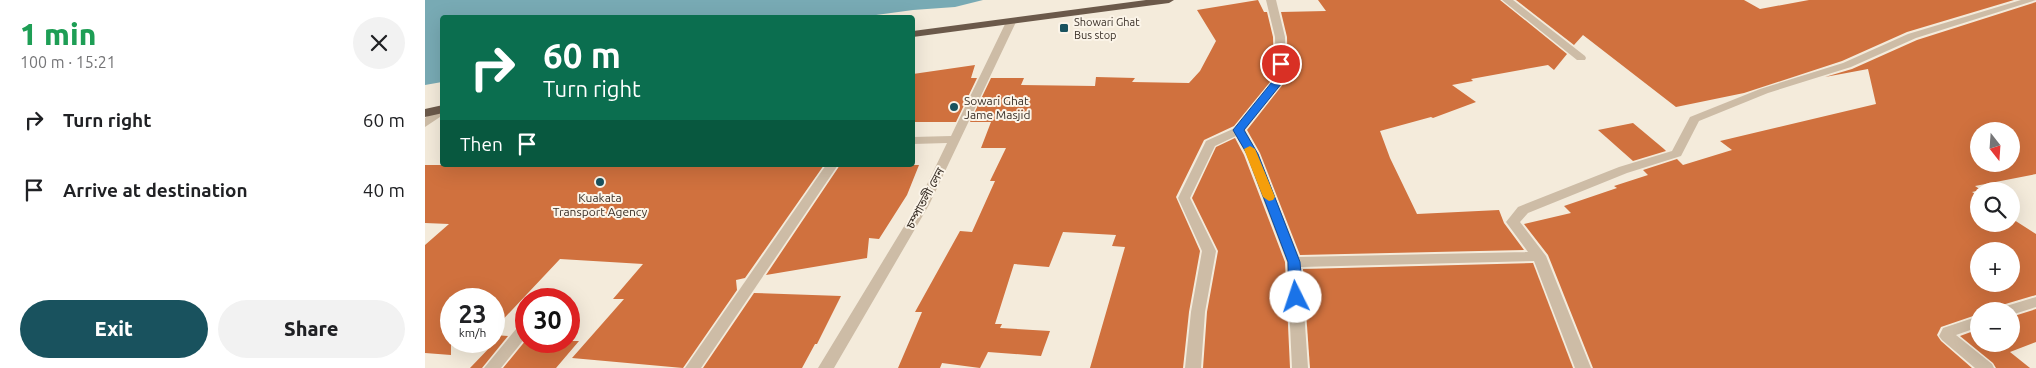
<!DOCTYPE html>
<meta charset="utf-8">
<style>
:root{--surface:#fff;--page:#f2f2f2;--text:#202124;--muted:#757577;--accent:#19525e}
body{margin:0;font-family:Ubuntu,"Noto Sans Bengali",sans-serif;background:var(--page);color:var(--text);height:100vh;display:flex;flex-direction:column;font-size:19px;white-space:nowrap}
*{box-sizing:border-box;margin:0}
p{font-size:16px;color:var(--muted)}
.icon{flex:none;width:28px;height:28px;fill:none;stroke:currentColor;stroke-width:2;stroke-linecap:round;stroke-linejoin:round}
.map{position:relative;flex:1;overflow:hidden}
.panel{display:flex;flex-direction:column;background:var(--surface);width:425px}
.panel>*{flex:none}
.banner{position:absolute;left:15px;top:15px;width:475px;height:152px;border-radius:5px;box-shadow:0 5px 20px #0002;background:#0b6e4f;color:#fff;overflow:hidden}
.needle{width:32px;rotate:163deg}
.tools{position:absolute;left:1545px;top:122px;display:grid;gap:10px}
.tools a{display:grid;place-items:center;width:50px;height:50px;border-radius:50%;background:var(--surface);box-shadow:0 5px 20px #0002;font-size:25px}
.speed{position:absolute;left:15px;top:288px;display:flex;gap:10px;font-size:25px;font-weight:700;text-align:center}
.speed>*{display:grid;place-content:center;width:65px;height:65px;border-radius:50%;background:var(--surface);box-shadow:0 5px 20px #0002;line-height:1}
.speed small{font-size:12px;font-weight:400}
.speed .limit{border:8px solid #d22;background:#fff;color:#111}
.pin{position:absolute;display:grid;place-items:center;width:42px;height:42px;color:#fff;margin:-21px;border:2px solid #fff;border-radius:50%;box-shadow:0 1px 5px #0007}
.me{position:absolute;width:55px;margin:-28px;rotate:356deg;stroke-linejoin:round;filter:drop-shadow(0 0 4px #0008)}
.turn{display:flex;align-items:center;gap:18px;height:105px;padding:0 20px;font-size:22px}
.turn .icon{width:65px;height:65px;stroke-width:2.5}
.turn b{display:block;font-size:35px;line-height:42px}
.then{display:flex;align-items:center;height:48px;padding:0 20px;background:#0003;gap:10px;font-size:19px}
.round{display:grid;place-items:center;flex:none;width:52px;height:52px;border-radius:26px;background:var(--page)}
.summary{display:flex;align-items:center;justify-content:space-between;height:85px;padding:0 20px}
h1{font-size:30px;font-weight:800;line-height:38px;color:#1e9e55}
.cta{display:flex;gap:10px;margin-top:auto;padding:10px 20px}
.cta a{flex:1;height:58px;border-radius:30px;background:var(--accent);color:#fff;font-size:20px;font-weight:800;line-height:58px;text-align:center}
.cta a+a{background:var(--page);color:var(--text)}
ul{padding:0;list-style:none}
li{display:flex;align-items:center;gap:15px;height:70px;padding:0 20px}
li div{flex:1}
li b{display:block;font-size:19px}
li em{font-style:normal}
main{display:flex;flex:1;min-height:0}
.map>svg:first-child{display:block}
.water{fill:#78aab4}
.building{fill:#d0713e;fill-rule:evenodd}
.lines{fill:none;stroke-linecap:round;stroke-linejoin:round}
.minor{fill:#cdbca6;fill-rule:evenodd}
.trunk{fill:#6b594a;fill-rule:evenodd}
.route{fill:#1a73e8;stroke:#114b97}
.slow{fill:#f59e0b}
.poi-dot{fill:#19525e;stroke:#fbf4e8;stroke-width:2}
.labels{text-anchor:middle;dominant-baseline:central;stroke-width:4;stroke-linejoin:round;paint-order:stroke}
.far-poi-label{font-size:11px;fill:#392f27;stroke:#fbf4e8;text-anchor:start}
.poi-label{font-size:12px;fill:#392f27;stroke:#fbf4e8;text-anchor:start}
.street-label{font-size:12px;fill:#392f27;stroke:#fbf4e8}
</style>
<main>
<section class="panel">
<div class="summary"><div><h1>1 min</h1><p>100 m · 15:21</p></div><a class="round"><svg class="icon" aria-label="close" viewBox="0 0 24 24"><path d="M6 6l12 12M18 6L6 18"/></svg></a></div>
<ul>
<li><svg class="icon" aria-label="right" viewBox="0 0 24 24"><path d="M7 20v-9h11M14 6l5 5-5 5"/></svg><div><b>Turn right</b></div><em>60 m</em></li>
<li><svg class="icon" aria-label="arrive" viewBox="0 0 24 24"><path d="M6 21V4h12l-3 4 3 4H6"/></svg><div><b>Arrive at destination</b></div><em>40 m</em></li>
</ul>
<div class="cta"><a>Exit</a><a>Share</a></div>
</section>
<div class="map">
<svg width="1611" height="368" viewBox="0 0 1611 368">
<rect width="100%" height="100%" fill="#f4ebdb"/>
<polygon class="water" points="0,0 558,0 530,7 488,10 429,18 18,18 17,82 0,85"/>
<g class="building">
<polygon points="833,0 839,12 842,12 848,37 849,77 809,126 779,140 751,197 775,251 764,312 758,368 665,368 700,247 687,246 691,235 638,232 624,267 589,264 570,324 577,324 575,328 625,331 616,356 563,352 555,368 517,363 515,368 473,368 497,312 490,312 535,231 547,232 570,181 565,181 581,148 556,148 566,122 545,122 566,78 599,78 596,85 670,86 671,77 710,78 707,82 764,83 775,71 791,41 772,10"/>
<polygon points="893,0 1075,0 1142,54 1129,70 1123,65 1046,79 1048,81 1027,85 1051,102 1008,118 1006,117 955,131 965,158 992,214 1074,210 1079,223 1099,250 875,255 835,153 822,130 863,78 862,37 856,12 901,11"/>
<polygon points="1091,0 1319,0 1335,9 1384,0 1589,0 1482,32 1417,61 1319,93 1251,107 1158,35 1149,45"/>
<path d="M1611,2v172l-61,12 6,4 -9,2 7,4v28h32v-6l25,16v61l-34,10 -3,6h-20v3l-38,13 -4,8 4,6 31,27h-379l-45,-113 -24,-31 47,-11 -7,-7 53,-18 -3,-2 34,-11 -5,-5 34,-11 6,6 49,-15 -12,-9 156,-37 -8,-35 -43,8 27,-8 65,-29zM1554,131h32v33h-32zM1554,251h32v33h-32z"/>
<polygon points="550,65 546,78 552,78 531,122 488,122 488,74"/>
<polygon points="1208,123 1239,149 1241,151 1208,161 1173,130"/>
<polygon points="810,138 819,155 860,262 865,368 778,368 782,312 793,251 767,198 791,147"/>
<polygon points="0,165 399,165 320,278 311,280 312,290 258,368 147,358 199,299 188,299 218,264 135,259 69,329 69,299 26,299 26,355 0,353 0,245 24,224 0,223"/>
<polygon points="415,165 494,165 482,195 454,239 444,238 442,258 341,275"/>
<polygon points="1108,263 1148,368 885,368 878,269"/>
<polygon points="329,293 416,296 392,344 390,344 377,368 278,368"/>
<polygon points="1611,309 1611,342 1585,352 1605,368 1571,368 1568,363 1535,336 1554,329 1554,344 1586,344 1586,317"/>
<polygon points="69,335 83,336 57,368 45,368 69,343"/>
<polygon points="101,340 101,341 154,341 131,368 78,368"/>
</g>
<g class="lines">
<g class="minor">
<polygon points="841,0 851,0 860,37 861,78 820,130 833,154 874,257 1103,252 1081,222 1093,207 1194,167 1247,151 1265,117 1335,89 1418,63 1483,34 1596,0 1611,0 1491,38 1426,67 1343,93 1274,121 1256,156 1202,173 1103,213 1095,222 1121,256 1166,368 1150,368 1109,261 876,267 883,368 867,368 862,262 821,154 811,136 790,146 765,198 791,251 780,312 776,368 760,368 766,312 777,251 753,198 781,141 810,128 851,78 850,37"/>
<polygon points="1077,0 1088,0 1160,56 1161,58 1160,60 1152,60"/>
<polygon points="586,19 591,22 504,205 409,368 393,368 492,205 522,143 488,144 488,137 526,136 581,22"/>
<polygon points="18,107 18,115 0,127 0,118 13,108"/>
<polygon points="401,165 413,165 276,368 260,368"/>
<polygon points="1611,297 1611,307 1586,315 1586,311 1576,311 1578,307"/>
<polygon points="1554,316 1554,327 1531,335 1567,364 1569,368 1550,368 1517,340 1514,336 1518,328"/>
<polygon points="101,321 101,337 76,368 59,368 96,323"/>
</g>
<g class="trunk">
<polygon points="721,0 749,0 744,3 488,37 488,31"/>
<polygon points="18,105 18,113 0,117 0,109"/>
</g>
</g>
<polygon class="route" points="856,61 860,64 861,78 819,130 833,154 875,262 878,297 876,301 866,301 864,297 863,262 822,154 808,130 851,77 851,64"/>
<polygon class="slow" points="825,146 830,149 850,197 848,200 844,201 838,197 819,149"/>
<g class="poi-dot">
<rect x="634" y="23" width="10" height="10" rx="2.5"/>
<circle cx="529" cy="107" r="5"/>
<circle cx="175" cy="182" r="5"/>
</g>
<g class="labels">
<g class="far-poi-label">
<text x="649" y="22">Showari Ghat<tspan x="649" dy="13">Bus stop</tspan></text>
</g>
<g class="poi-label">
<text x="539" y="100">Sowari Ghat<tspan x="539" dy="14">Jame Masjid</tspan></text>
<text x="175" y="197" text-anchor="middle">Kuakata<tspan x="175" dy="14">Transport Agency</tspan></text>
</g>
<g class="street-label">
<text transform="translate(500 198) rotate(-62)">চম্পাতলী লেন</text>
</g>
</g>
</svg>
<div class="tools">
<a><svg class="needle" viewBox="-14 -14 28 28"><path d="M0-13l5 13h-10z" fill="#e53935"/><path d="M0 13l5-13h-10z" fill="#757577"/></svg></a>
<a><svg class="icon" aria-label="search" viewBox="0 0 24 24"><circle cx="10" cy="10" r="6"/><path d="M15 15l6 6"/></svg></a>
<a>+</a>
<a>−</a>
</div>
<div class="speed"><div>23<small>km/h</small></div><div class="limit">30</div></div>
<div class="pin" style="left:856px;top:64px;background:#d93025"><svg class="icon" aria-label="arrive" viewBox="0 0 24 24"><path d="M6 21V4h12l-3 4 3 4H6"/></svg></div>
<svg class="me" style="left:871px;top:297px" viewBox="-20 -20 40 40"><circle r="19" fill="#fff"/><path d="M0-13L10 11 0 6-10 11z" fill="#1a73e8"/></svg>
<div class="banner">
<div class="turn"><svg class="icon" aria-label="right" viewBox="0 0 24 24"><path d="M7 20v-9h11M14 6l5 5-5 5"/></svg><div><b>60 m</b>Turn right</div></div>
<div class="then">Then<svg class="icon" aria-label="arrive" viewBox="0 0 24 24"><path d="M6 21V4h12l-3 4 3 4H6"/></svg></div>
</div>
</div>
</main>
